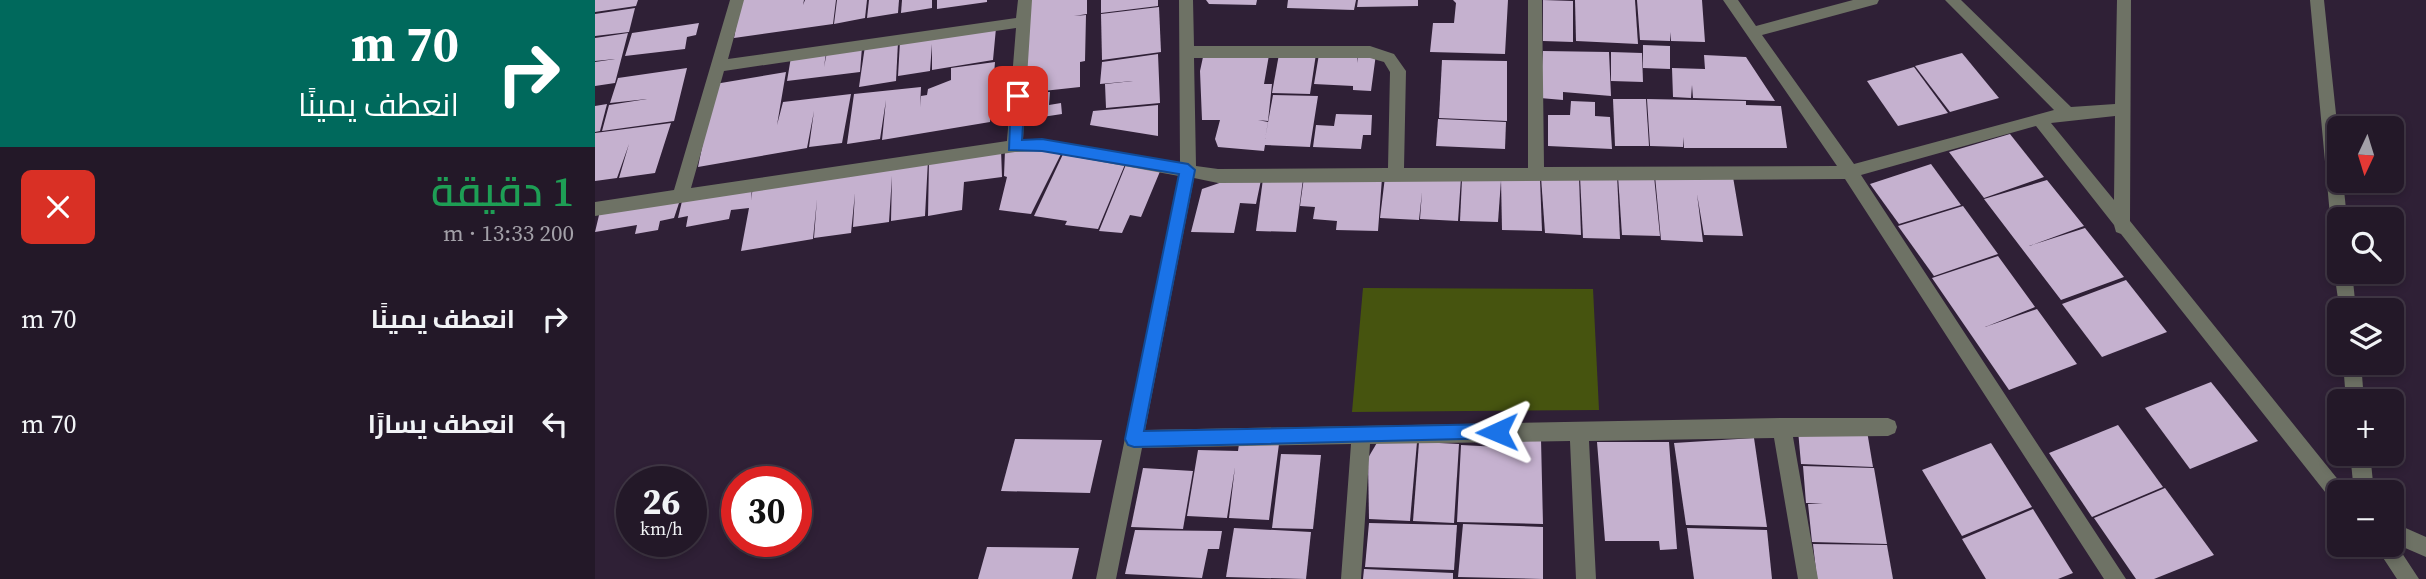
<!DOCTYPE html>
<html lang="ar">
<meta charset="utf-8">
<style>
:root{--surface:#231828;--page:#2f2534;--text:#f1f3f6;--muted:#a3a0a8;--line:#403745}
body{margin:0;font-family:"Source Serif 4",Cairo,serif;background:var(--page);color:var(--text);direction:rtl;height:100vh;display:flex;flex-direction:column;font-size:26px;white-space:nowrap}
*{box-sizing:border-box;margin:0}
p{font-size:23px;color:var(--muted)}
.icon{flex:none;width:38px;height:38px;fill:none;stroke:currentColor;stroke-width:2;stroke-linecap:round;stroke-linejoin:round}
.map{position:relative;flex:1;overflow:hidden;direction:ltr}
.details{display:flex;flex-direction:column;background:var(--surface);width:595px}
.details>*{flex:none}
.top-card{background:#00695c;color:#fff;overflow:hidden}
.needle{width:46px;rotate:184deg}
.buttons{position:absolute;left:1732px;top:116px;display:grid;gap:14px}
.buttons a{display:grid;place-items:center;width:77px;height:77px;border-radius:10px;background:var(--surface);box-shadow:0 4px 10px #0003,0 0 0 2px var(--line);font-size:35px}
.speed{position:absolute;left:21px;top:466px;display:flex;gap:14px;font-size:35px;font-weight:700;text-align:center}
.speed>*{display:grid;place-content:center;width:91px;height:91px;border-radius:50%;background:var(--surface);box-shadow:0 4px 10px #0003,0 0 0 2px var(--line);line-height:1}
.speed small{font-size:18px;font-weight:400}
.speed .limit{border:10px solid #d22;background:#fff;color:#111}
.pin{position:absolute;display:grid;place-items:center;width:60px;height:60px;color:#fff;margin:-30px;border-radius:14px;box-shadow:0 4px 10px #0006}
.me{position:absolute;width:77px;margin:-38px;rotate:269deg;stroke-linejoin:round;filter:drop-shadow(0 0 5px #0008)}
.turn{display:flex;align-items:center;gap:24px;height:147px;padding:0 21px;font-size:32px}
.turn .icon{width:91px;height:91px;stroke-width:2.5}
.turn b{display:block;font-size:49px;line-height:60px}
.round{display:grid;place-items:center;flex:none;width:74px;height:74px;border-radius:10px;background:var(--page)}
.head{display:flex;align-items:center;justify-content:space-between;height:119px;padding:0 21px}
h1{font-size:42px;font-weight:600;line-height:52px;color:#1e9e55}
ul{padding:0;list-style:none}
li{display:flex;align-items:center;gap:21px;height:105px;padding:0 21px}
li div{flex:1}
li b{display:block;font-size:26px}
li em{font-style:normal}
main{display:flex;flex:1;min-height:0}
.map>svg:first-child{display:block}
.green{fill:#46540f}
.building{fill:#c5b1cf}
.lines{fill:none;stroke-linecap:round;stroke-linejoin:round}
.minor{fill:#6e7265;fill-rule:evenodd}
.route{fill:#1a73e8;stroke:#114b97;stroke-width:2}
</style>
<main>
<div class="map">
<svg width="1831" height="579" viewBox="0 0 1831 579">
<rect width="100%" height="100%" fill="#2f2036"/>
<polygon class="green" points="768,288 998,289 1004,410 757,412"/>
<g class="building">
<polygon points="0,0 43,0 41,6 0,12"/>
<polygon points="146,0 209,0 208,5 210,0 241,0 238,24 139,38"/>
<polygon points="242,0 272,0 270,18 239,24"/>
<polygon points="274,0 304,0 303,13 272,18"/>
<polygon points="307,0 337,0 337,8 306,13"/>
<polygon points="342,0 392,0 392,2 342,9"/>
<polygon points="435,0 492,0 492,14 479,16 491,15 490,61 485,62 485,87 439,92 455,92 454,105 466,103 467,114 434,119 429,108"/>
<polygon points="506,0 563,0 563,6 506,13"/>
<polygon points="611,0 662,0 661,5 614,4"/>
<polygon points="693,0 761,0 759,10 692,8"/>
<polygon points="763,0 823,0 823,6 762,7"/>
<polygon points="858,0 913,0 910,54 835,52 838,23 859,23 861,3"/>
<polygon points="948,0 978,1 978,42 948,41"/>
<polygon points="980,0 1040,0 1043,44 981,41"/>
<polygon points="1042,0 1107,0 1110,42 1076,41 1075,32 1075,41 1045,40"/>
<polygon points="564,7 566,52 507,60 506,14"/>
<polygon points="40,8 34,32 0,36 0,14"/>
<polygon points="104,23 101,35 92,37 90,49 30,56 37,33"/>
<polygon points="401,28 398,60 337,70 337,44 335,71 303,76 305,41"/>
<polygon points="33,33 20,83 0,86 0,62 20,59 0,61 0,38"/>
<polygon points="303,42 301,81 264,87 270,46"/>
<polygon points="1048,45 1075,46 1075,69 1048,68"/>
<polygon points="267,47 265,72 192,81 196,57 231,53 229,67 232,52"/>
<polygon points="948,51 1014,52 1016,96 968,92 968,100 945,98"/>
<polygon points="1016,52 1047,53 1048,82 1016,81"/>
<polygon points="1367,53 1404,98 1355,112 1320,66"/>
<polygon points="563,54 565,103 511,108 510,84 538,81 505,84 507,62"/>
<polygon points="684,54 721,54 715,94 677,93"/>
<polygon points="724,54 762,54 762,63 763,54 781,54 776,91 758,90 758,86 719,84"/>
<polygon points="674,55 669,84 677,84 673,121 663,120 673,122 670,139 678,95 723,96 715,147 670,145 669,151 623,147 620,139 625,120 607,120 605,71 608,57"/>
<polygon points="1109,55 1151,57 1180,101 1098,98 1097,85 1096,98 1078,97 1077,68 1110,69"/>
<polygon points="847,60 912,61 912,121 844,118"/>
<polygon points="400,62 395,122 287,140 291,100 285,139 252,144 259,94 326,87 325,107 326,96 332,95 333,89 356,80 356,68"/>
<polygon points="1319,67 1353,113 1303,126 1272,81"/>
<polygon points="92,68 79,121 7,131 14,105 52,99 15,103 23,78"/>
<polygon points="191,72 182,125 188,102 256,94 247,143 214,147 219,111 212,148 103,167 120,84"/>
<polygon points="1018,99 1051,99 1054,146 1020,146"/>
<polygon points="1052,99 1151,101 1151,105 1186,106 1192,148 1089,148 1088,137 1088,147 1055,146"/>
<polygon points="976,101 1000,102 1000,116 1015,117 1017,149 953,146 953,115 975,115"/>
<polygon points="12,104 5,131 0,132 0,106"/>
<polygon points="563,105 563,136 495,125 498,111"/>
<polygon points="741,114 777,115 776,135 768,135 766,149 718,147 721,125 739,126"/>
<polygon points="843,119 911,122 910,149 841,146"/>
<polygon points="76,123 60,173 24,178 34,144 22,178 0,181 0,133"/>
<polygon points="1415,134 1449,177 1389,198 1354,152"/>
<polygon points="435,148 467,152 436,214 404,210 412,177 409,176 410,150"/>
<polygon points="406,149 407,177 369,182 367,210 333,216 334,160"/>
<polygon points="469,152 531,162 503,229 470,225 472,221 439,216"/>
<polygon points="333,160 330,216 296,221 297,176 294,222 258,227 260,193 256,233 219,238 222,199 218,239 146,251 154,208 136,210 134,219 91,227 93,216 83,218 88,197 157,187 156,200 158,187"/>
<polygon points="532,162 566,169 546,217 535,215 527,233 504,231"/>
<polygon points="1336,164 1366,205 1304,224 1275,184"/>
<polygon points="1022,175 1025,239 988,238 985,176"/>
<polygon points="1023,176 1059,176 1065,236 1027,235"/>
<polygon points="1060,176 1138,177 1148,236 1109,235 1102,194 1108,242 1066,240"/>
<polygon points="709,177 787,178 783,231 741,230 742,221 718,219 720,207 705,206"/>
<polygon points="790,177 866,178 863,221 825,219 827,192 824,220 785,218"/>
<polygon points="946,177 984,177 986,235 950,233"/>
<polygon points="668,179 708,179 701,232 661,231"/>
<polygon points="867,179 906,180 903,222 865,221"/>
<polygon points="906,179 945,179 947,231 907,230"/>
<polygon points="633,180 666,180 661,204 645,203 639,233 596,232 607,189"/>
<polygon points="1452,180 1489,226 1434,246 1490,228 1529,277 1466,300 1389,199"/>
<polygon points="86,197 79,218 65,221 63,230 40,234 42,225 0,232 5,211"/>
<polygon points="1368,206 1403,254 1339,276 1303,226"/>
<polygon points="1403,256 1440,307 1390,327 1442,309 1482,364 1414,390 1337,278"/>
<polygon points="1531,280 1572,332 1507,357 1467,304"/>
<polygon points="1616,382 1663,441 1595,469 1550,408"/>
<polygon points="1523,425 1568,487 1497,517 1454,453"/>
<polygon points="1203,430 1272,431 1278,467 1206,464"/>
<polygon points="904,438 946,439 948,524 862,522 866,445 904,447"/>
<polygon points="1159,438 1172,527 1091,525 1079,443"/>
<polygon points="420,439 507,440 495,493 406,491"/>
<polygon points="783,441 822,442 815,521 774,519 773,458"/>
<polygon points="824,442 864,444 859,523 818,521"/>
<polygon points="1002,442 1074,442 1082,549 1065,550 1064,541 1010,541"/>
<polygon points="1396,443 1437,507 1367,536 1327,470"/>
<polygon points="644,444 684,444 674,520 634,518 640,467 632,518 592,516 603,450 643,451"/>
<polygon points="686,454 726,455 718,529 677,528"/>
<polygon points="1208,466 1279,468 1292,544 1217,542 1213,504 1228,503 1211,503"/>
<polygon points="548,468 598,471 588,529 536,527"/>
<polygon points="1570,488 1619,555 1559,579 1541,579 1499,518"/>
<polygon points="1438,509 1478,573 1463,579 1391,579 1367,539"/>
<polygon points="774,523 862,525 859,570 770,567"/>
<polygon points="868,524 948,527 948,579 863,577"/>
<polygon points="639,528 716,532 711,579 631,577"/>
<polygon points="1092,528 1172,530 1177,579 1099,579"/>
<polygon points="540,530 627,531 624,549 613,549 607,578 530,574"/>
<polygon points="1218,544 1292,545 1298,579 1222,579"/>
<polygon points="392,547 484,548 477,579 383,579"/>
<polygon points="769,569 858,573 858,579 768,579"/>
</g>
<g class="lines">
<g class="minor">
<path d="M135,0h14l-16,59 288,-41 2,-18h14l-9,139h19l138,24 -1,-163h14l1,46h176l24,8 12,17 -2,97h124v-168h14l2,167 293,-1 -114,-166h15l18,26 97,-26h26l-2,4 -115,31 92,129 200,-54 -109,-110h16l110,107 44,-3 2,-104h14l-1,221 218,271h-8v12l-7,-2 -212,-268 -5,-2 -2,-7 -78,-99 -175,49 265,404h-22l-259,-400 -627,4 -24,-5 -49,252 637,-12h106l7,3 2,6 -2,6 -7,3 -95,1 25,142h-20l-24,-141 -185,3 7,138h-20l-6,-138 -200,3 -9,135h-20l10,-135 -209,4 -26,131h-20l83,-403 -137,-25 -27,1 -420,64v-14l79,-12zM421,28l-9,113 -316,47 33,-117zM599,58h176l14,4 6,10 -2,96 -170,1 -22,-3zM1520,116l-1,84 -63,-77z"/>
<polygon points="1715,0 1729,0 1745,152 1745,180 1748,180 1752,219 1745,219 1745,244 1739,242 1737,237"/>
<polygon points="1745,265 1745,271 1757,271 1761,310 1745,310 1745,313 1739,271"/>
<polygon points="1748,362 1766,362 1769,401 1751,401"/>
<polygon points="1755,453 1775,453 1779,492 1759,492"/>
<polygon points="1797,522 1831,537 1831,557 1801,544 1824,579 1802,579 1779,544 1797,544"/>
</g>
</g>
<polygon class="route" points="423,91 430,96 427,140 447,139 593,164 600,170 549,431 902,424 908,426 911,432 908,438 539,447 533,445 530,439 584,174 447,151 414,150 416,96"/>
</svg>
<div class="buttons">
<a><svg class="needle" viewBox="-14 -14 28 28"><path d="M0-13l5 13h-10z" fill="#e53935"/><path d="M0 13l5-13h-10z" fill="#a3a0a8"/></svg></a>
<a><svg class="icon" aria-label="search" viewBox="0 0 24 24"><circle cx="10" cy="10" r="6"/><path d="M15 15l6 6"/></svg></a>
<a><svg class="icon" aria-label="layers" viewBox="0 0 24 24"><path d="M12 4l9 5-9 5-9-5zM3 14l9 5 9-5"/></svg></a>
<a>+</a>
<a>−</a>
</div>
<div class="speed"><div>26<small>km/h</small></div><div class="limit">30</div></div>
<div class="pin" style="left:423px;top:96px;background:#d93025"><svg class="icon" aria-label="arrive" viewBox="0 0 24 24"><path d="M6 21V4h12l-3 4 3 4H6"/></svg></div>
<svg class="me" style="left:902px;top:432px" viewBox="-20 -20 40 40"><path d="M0-17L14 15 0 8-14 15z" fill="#1a73e8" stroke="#fff" stroke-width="4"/></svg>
</div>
<section class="details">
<div class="top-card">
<div class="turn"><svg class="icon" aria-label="right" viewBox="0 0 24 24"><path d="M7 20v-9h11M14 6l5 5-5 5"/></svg><div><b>70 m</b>انعطف يمينًا</div></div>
</div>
<div class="head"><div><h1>1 دقيقة</h1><p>200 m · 13:33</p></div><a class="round" style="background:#d93025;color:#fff"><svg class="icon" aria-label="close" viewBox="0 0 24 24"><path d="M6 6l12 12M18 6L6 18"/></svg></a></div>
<ul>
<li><svg class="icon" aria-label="right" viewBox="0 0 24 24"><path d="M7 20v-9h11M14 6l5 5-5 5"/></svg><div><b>انعطف يمينًا</b></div><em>70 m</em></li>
<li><svg class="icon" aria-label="left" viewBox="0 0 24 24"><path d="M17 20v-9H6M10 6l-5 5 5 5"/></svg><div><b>انعطف يسارًا</b></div><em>70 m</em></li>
</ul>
</section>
</main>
